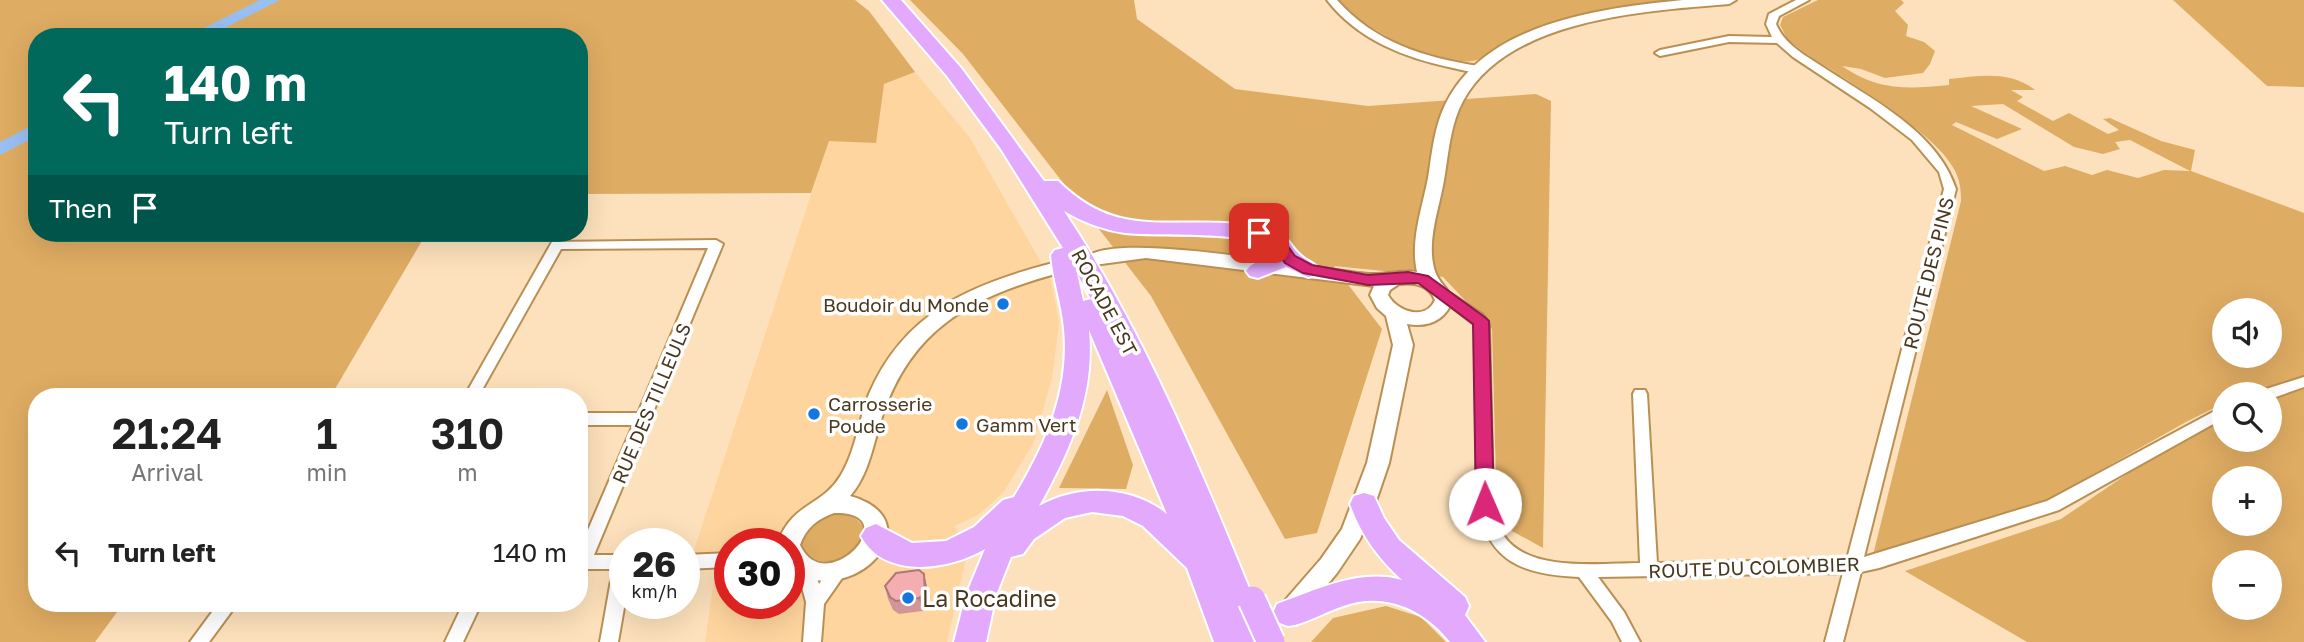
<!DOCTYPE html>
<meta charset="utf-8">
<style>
:root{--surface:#fff;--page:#f6f6f6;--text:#222;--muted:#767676}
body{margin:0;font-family:"Golos Text",sans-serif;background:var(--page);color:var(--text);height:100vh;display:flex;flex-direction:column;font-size:26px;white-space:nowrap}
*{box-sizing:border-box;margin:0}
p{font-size:23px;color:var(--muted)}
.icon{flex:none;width:38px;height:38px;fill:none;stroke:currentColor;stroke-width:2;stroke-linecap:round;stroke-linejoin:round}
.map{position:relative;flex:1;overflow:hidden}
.sheet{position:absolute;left:28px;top:388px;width:560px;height:224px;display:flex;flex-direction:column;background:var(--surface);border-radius:28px;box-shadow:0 7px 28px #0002}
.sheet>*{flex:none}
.guide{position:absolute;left:28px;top:28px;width:560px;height:214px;border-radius:28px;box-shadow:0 7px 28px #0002;background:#00695c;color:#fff;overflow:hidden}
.fabs{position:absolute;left:2212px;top:298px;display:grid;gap:14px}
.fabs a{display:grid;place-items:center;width:70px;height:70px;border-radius:50%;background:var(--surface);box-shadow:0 7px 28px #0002;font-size:35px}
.speed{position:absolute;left:609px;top:528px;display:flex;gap:14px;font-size:35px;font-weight:700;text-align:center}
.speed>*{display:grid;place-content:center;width:91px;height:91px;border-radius:50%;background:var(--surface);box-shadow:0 7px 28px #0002;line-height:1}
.speed small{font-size:18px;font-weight:400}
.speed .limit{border:10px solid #d22;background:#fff;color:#111}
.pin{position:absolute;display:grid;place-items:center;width:60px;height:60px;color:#fff;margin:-30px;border-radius:14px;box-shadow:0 4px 10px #0006}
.me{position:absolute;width:77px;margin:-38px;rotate:359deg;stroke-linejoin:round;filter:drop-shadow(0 0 5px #0008)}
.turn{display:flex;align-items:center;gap:24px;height:147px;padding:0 21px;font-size:32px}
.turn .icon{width:91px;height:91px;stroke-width:2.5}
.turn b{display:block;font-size:49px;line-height:60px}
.then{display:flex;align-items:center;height:66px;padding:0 21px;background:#0003;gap:14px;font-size:26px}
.eta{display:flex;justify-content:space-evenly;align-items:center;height:119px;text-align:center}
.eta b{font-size:42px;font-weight:600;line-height:49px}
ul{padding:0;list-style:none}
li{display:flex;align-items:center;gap:21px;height:91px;padding:0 21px}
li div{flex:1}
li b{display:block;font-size:26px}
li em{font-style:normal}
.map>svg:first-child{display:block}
.built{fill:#fed59e;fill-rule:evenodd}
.green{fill:#dfac63;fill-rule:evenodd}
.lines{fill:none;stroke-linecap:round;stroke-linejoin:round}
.river{fill:#99c0f3;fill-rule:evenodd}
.street-casing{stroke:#ba8f52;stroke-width:4}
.secondary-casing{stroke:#ba8f52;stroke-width:4}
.highway-casing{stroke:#fff;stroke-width:4}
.street{fill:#fff;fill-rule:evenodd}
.secondary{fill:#fff;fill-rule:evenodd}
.highway{fill:#e2a9fc;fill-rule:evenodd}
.highway-bridge-casing{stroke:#fff;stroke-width:31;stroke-linecap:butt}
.highway-bridge{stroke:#e2a9fc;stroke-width:27}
.wall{fill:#d29598}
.shaded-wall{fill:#ab797c}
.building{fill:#f4adb1;stroke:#ab797c;stroke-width:2}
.route{fill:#db2777;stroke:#8e194d;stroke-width:2}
.poi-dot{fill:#1377df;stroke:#fff;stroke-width:2.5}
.labels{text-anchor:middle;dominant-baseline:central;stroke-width:7;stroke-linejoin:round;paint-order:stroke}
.street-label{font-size:19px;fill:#4a381e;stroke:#fff}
.poi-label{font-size:19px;fill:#4a381e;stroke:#fff;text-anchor:start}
.near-poi-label{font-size:23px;fill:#4a381e;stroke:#fff;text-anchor:start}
</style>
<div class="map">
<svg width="2304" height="642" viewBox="0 0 2304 642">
<rect width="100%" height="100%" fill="#fde1bc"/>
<path class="built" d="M915,72l55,66 81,142 8,43 -7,55 -18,64 -31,51 -25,22 -23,11 12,27 -20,89h-242l13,-91 -25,2 136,-413 55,-56zM730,544h59v60h-59z"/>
<g class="green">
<polygon points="0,0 855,0 869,11 915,72 884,84 876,143 829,141 811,193 579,194 579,37 37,37 37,233 520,233 518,236 423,239 335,389 282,397 37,397 37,604 123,604 95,642 0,642"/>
<polygon points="910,0 1134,0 1137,19 1235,89 1368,106 1536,94 1551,101 1543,548 1501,525 1496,479 1492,329 1443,277 1334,266 1382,329 1317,533 1285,539 1151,296 963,54"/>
<path d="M1336,0h353c-41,4 -82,7 -122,19 -16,5 -34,11 -50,19 -12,6 -24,16 -37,21 -39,14 -117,-32 -144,-59z"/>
<path d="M1818,0h83l3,3 -9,8 13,14 -2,11 18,6 11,9 -5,13 -7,9 -38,5 -24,-9 -19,-3c37,25 64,23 107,19v-6c31,-3 60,-9 86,11h-24l12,7 -6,4 36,20 16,-8 39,21 11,-4 -16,-11 7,-1 51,23 34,9 -4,21 113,42v163l-57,18h-23v9l-38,19 -140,79 -173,54 88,-354c0,-12 -1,-21 -7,-32 -21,-39 -111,-91 -150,-117l-16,-12 -8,-15 3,-8zM2003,104l71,43 29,7 17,-5 -5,-7 15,-2 60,31 -26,-1 -26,8 -31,-8 -15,5 -27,-9 -21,5 -92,-46 4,-3 41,17 25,-10 -51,-23zM2224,310h46v45h-46z"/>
<polygon points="2173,0 2304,0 2304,87 2267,86"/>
<path d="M2304,387v255h-277l-122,-71 156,-52 125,-85 38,-15v20h46v-39zM2224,478h46v45h-46zM2224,562h46v45h-46z"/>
<polygon points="1107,390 1133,465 1126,489 1059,488"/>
<path d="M835,512c68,9 -4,82 -35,33l6,-19z"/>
<polygon points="1386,606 1421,617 1446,642 1311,642 1333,618"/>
</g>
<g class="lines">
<g class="river">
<polygon points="260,0 280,0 207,37 186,37"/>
<polygon points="37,123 37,136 0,155 0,142"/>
</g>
<defs>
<g id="street">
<path d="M1327,0h10c37,42 88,58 142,66l5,3c-7,6 -21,1 -31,-1 -48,-10 -95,-28 -126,-68z"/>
<path d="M1796,0h13l-30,16 -3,8c9,21 29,31 47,43 48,32 114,64 133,122l-92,368 183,-56 177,-95v12l-165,92 -180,58 -18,4 -18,70h-18l18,-69 -245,4 26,35 16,30h-18l-10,-20 -33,-45c-56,-3 -90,-14 -102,-73l-2,-179 -39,-30 7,-4 5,1 35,23 6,10 4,179c2,11 4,22 11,32 25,37 97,27 136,27l-7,-169 2,-4h10l2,4 10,169 190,-4 97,-370 -5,-17 -27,-32 -42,-32 -77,-51 -16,-14 -48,-1 -69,14 -5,-3 5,-3 69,-14 43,1 -6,-13 3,-10z"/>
<polygon points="716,240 723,244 651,417 653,419 649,423 594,555 625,555 625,602 618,642 600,642 613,569 579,569 579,551 633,425 579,425 579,413 638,413 708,248 561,249 478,397 464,397 552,242"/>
<polygon points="2304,377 2304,387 2270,399 2270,394 2261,394 2263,390"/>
<polygon points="730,553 730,567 684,569 684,555"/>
<path d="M806,562l6,2 7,20c7,-10 12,-22 25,-18l3,5 -23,33 -3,38h-18l3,-40 -9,-33 3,-5z"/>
<polygon points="218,604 237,604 209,642 190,642"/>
<polygon points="463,604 481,604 463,642 445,642"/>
</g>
<g id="secondary">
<path d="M1683,0h53l-7,4c-83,7 -221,14 -266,97 -12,22 -14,48 -18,73 -4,31 -21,69 -9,100 4,9 13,16 17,26 -8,20 -24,28 -46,24l6,21 -24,118 -14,41 -15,35 -23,34 -38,46 -9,3 -9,-3 -3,-7 3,-7 40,-46 21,-30 25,-66 26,-118 -7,-29 -9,-8 -7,-13 4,-9 -228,-28 -52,7 -9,-6c23,-31 240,12 284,15 16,1 32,-4 48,-2 -7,-32 5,-63 11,-94 4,-25 6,-50 17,-73 40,-83 157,-97 238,-105zM1399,284c15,-2 30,1 36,16 -9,21 -38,12 -47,-5l2,-5z"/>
<path d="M1053,263l9,6 -3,4c-86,23 -148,55 -177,144 -9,27 -13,58 -32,79 86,24 6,114 -61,75v-27h-12c16,-43 44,-36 64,-69 14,-23 18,-55 28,-81 35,-82 103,-110 184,-131zM834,513c75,-2 -8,88 -34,32 6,-17 17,-26 34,-32z"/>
</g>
<g id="highway">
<path d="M882,0h19l60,68 83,113h14c54,53 97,39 166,42 16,1 38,1 53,8 11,6 13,15 22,23 6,7 15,8 21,16l-4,5 -8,2 -22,-10 -28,11 -8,-2 -4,-5 4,-5 24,-14c-14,-23 -118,-15 -149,-19 -22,-3 -42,-11 -61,-22 88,133 147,284 207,431h-57l-27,-74 -44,-42 -20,-10 -31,-4 -27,6 -31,21 -11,15 -12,3 -15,38 -10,47h-32l12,-47 19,-46c-35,21 -101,31 -124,-13l5,-8 10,-4 36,19 34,-2 28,-14 29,-27 11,-3c31,-51 56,-106 50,-168 -2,-25 -11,-49 -13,-74l4,-5 8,-2 -62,-99 -54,-73zM1077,273l14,26 -8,2zM1089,330l78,184c-36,-29 -89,-30 -128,-8 31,-56 56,-111 50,-176z"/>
<path d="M1364,493l10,3 10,22 15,22 66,57 4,9 -4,9 20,27h-35c-22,-28 -55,-46 -92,-40 -22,4 -42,17 -63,23l-7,1 -11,-4 -4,-9 4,-9c39,-14 83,-36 125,-24 -24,-22 -41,-45 -52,-76l4,-8z"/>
</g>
</defs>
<use href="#street" class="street-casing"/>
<use href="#secondary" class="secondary-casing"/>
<use href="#highway" class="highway-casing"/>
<use href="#street" class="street"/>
<use href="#secondary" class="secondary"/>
<use href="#highway" class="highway"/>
<defs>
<polyline id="highway-bridge" points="1252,600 1271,642"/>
</defs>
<use href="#highway-bridge" class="highway-bridge-casing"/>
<use href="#highway-bridge" class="highway-bridge"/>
</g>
<polygon class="wall" points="924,574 927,587 927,606 922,611 899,614 893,610 888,599 885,586"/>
<polygon class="shaded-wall" points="924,574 927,587 927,606 922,611 919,598"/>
<polygon class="building" points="919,570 924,574 925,593 919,598 896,601 890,597 885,586 896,573"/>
<polygon class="route" points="1259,228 1280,235 1295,256 1312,265 1368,275 1408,272 1428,276 1486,318 1489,321 1494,504 1492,509 1485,511 1479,509 1476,504 1473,324 1418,283 1368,285 1303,273 1285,263 1269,242 1251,233 1254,230"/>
<g class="poi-dot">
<circle cx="1003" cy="304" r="7"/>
<circle cx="814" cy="414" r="7"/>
<circle cx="962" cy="424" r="7"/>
<circle cx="908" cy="598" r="7"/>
</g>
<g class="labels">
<g class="street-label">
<text transform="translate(1928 273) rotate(-76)">ROUTE DES PINS</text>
<text transform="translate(1105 302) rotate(62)">ROCADE EST</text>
<text transform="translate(651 403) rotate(-67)">RUE DES TILLEULS</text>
<text transform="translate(1754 567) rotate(-2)">ROUTE DU COLOMBIER</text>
</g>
<g class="poi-label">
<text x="989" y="304" text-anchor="end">Boudoir du Monde</text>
<text x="828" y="403">Carrosserie<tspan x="828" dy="22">Poude</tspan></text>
<text x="976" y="424">Gamm Vert</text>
</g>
<g class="near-poi-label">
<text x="922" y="598">La Rocadine</text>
</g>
</g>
</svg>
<div class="fabs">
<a><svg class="icon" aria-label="sound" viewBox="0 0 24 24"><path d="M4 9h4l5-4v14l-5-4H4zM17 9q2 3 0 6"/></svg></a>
<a><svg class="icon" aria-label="search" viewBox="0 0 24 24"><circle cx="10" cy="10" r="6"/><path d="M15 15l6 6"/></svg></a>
<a>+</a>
<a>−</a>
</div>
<div class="speed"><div>26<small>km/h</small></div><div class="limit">30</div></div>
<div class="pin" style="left:1259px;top:233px;background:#d93025"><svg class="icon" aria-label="arrive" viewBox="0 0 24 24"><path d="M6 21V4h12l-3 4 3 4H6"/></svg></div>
<svg class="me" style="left:1485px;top:504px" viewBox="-20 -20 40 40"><circle r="19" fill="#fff"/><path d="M0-13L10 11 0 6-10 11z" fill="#db2777"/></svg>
<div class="guide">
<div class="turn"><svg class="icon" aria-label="left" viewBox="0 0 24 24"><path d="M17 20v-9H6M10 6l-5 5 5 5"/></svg><div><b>140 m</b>Turn left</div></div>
<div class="then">Then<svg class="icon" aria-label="arrive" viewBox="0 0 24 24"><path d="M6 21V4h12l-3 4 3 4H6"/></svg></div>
</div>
<section class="sheet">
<div class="eta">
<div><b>21:24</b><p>Arrival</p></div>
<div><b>1</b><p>min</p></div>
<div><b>310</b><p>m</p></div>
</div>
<ul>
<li><svg class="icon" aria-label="left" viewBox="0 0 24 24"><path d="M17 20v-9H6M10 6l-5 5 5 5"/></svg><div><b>Turn left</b></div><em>140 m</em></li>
</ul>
</section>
</div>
